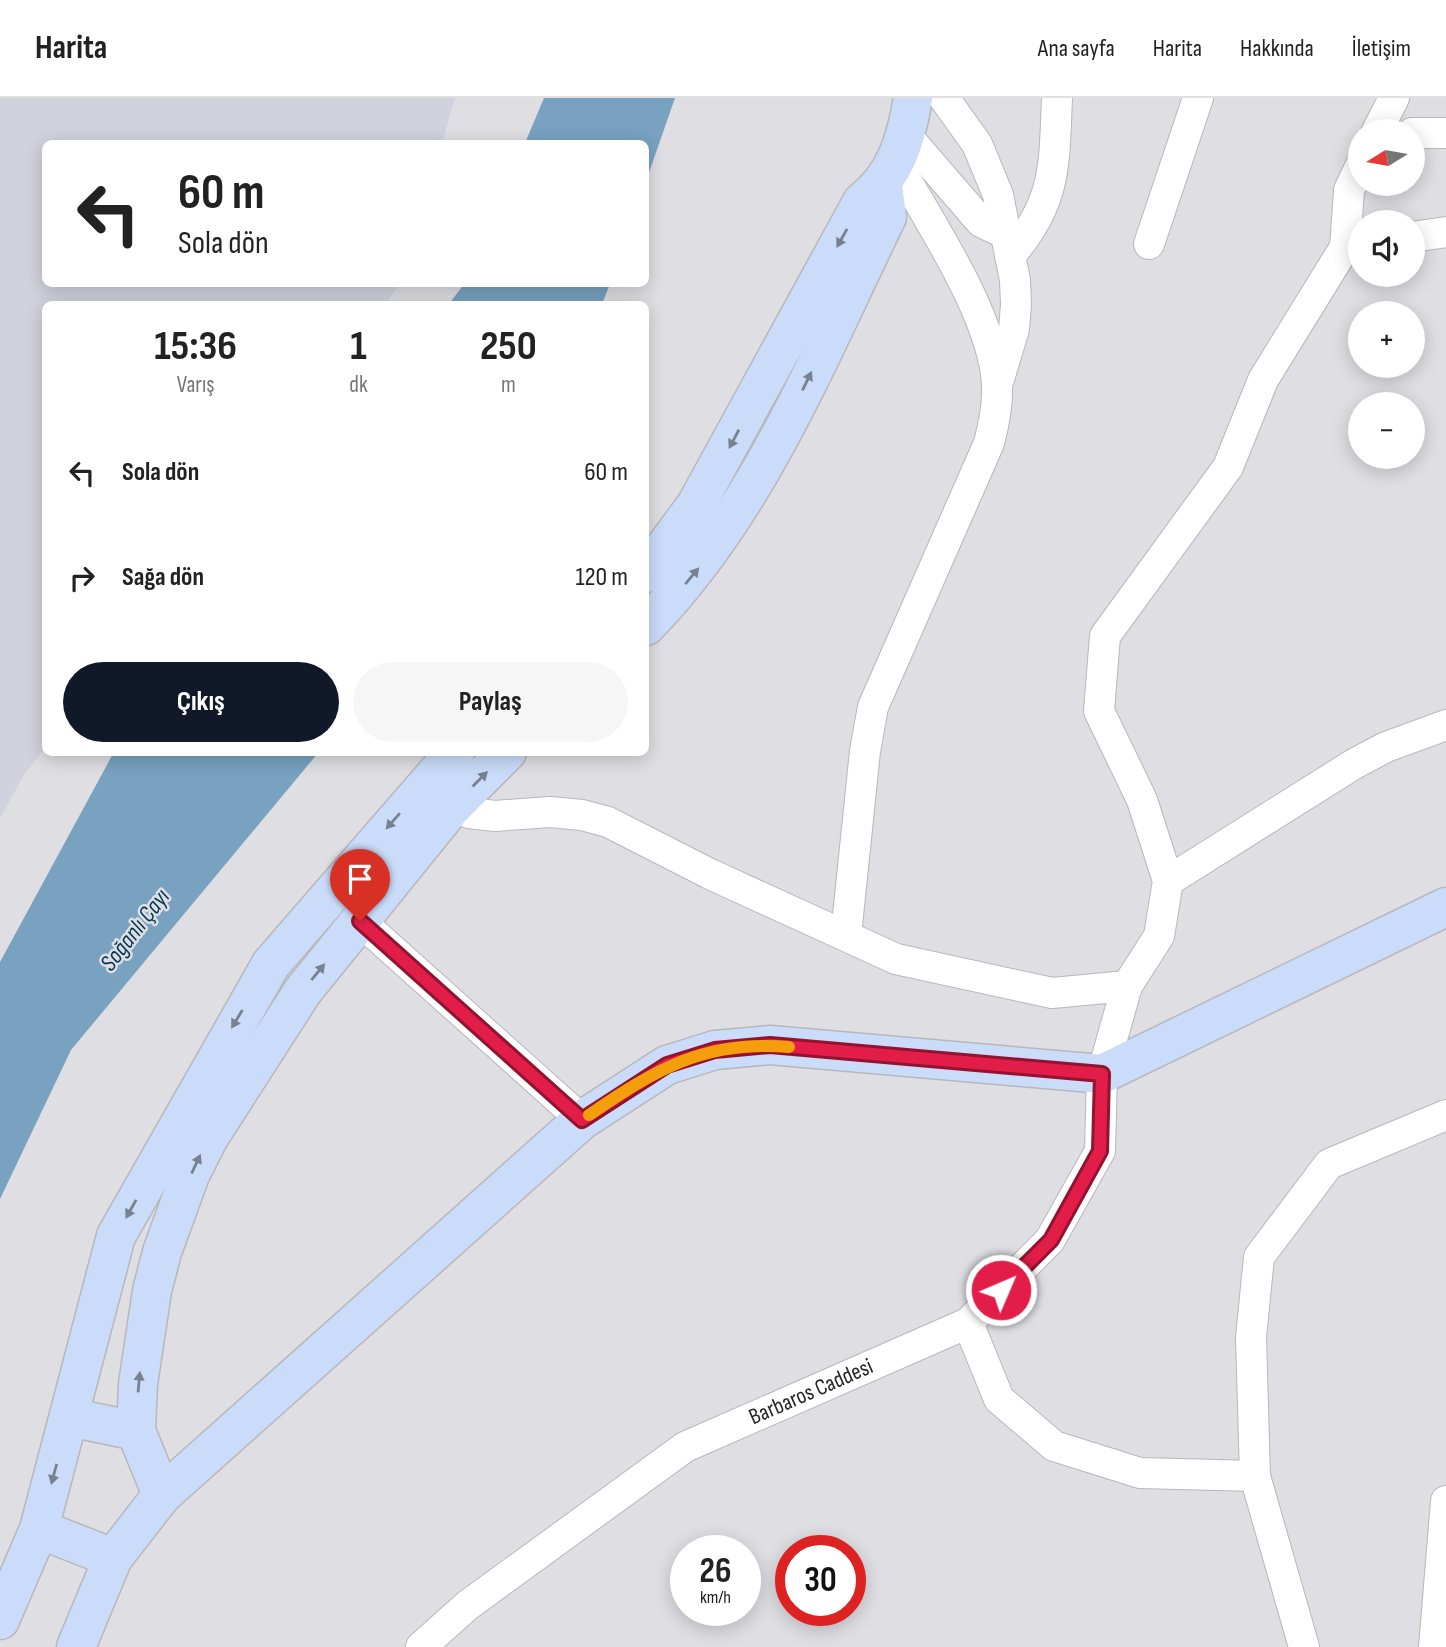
<!DOCTYPE html>
<html lang="tr">
<meta charset="utf-8">
<style>
:root{--surface:#fff;--page:#f6f6f6;--text:#222;--muted:#767676;--line:#e0e0e0;--accent:#111827}
body{margin:0;font-family:"Sofia Sans Condensed",sans-serif;background:var(--page);color:var(--text);height:100vh;display:flex;flex-direction:column;font-size:26px;white-space:nowrap}
*{box-sizing:border-box;margin:0}
p{font-size:23px;color:var(--muted)}
.icon{flex:none;width:38px;height:38px;fill:none;stroke:currentColor;stroke-width:2;stroke-linecap:round;stroke-linejoin:round}
.map{position:relative;flex:1;overflow:hidden}
.sheet{position:absolute;left:42px;top:203px;width:607px;height:455px;display:flex;flex-direction:column;background:var(--surface);border-radius:10px;box-shadow:0 4px 18px #0003}
.sheet>*{flex:none}
.guide{position:absolute;left:42px;top:42px;width:607px;height:147px;border-radius:10px;box-shadow:0 4px 18px #0003;background:#fff;color:var(--text);overflow:hidden}
.needle{width:46px;rotate:259deg}
.tools{position:absolute;left:1348px;top:21px;display:grid;gap:14px}
.tools a{display:grid;place-items:center;width:77px;height:77px;border-radius:50%;background:var(--surface);box-shadow:0 4px 18px #0003;font-size:35px}
.speed{position:absolute;left:670px;top:1437px;display:flex;gap:14px;font-size:35px;font-weight:700;text-align:center}
.speed>*{display:grid;place-content:center;width:91px;height:91px;border-radius:50%;background:var(--surface);box-shadow:0 4px 18px #0003;line-height:1}
.speed small{font-size:18px;font-weight:400}
.speed .limit{border:10px solid #d22;background:#fff;color:#111}
.pin{position:absolute;display:grid;place-items:center;width:60px;height:60px;color:#fff;margin:-72px -30px;border-radius:50% 50% 50% 0;rotate:-45deg;box-shadow:0 0 7px #0007}
.pin .icon{rotate:45deg}
.me{position:absolute;width:77px;margin:-38px;rotate:45deg;stroke-linejoin:round;filter:drop-shadow(0 0 5px #0008)}
.turn{display:flex;align-items:center;gap:24px;height:147px;padding:0 21px;font-size:32px}
.turn .icon{width:91px;height:91px;stroke-width:2.5}
.turn b{display:block;font-size:49px;line-height:60px}
.eta{display:flex;justify-content:space-evenly;align-items:center;height:119px;text-align:center}
.eta b{font-size:42px;font-weight:700;line-height:49px}
.button{display:flex;gap:14px;margin-top:auto;padding:14px 21px}
.button a{flex:1;height:80px;border-radius:42px;background:var(--accent);color:#fff;font-size:28px;font-weight:700;line-height:80px;text-align:center}
.button a+a{background:var(--page);color:var(--text)}
ul{padding:0;list-style:none}
li{display:flex;align-items:center;gap:21px;height:105px;padding:0 21px}
li div{flex:1}
li b{display:block;font-size:26px}
li em{font-style:normal}
header{display:flex;align-items:center;gap:42px;box-sizing:border-box;height:98px;padding:0 35px;background:var(--surface);border-bottom:2px solid var(--line)}
header strong{font-size:33px}
nav{display:flex;gap:38px;margin-inline-start:auto;font-size:24px}
.map>svg:first-child{display:block}
.built{fill:#d2d2de}
.water{fill:#78a2c0}
.lines{fill:none;stroke-linecap:round;stroke-linejoin:round}
.street-casing{stroke:#b7b7bc;stroke-width:32}
.secondary-casing{stroke:#b7b7bc;stroke-width:41}
.street{stroke:#fff;stroke-width:30}
.secondary{stroke:#cadcfa;stroke-width:38}
.oneway{fill:#788190}
.route-casing{stroke:#92132f;stroke-width:18}
.route{stroke:#e11d48;stroke-width:12}
.slow{stroke:#f59e0b;stroke-width:12}
.labels{text-anchor:middle;dominant-baseline:central;stroke-width:5;stroke-linejoin:round;paint-order:stroke}
.street-label{font-size:23px;fill:#262627;stroke:#dedee3}
.water-label{font-size:24px;font-style:italic;fill:#003856;stroke:#dedee3}
</style>
<header>
<strong>Harita</strong>
<nav><a>Ana sayfa</a><a>Harita</a><a>Hakkında</a><a>İletişim</a></nav>
</header>
<div class="map">
<svg width="1446" height="1549" viewBox="0 0 1446 1549">
<rect width="100%" height="100%" fill="#dedee3"/>
<polygon class="built" points="0,0 455,0 442,45 46,46 46,186 400,186 385,206 46,206 45,650 24,677 0,720"/>
<g class="water">
<polygon points="544,0 675,0 646,83 646,46 525,45"/>
<polygon points="464,186 610,186 602,206 449,206"/>
<polygon points="114,654 318,655 71,952 0,1101 0,864"/>
</g>
<g class="lines">
<defs>
<g id="street">
<polyline points="944,0 977,46 998,97 1015,182 1016,207 1014,231 999,281"/>
<polyline points="1377,33 1394,0"/>
<polyline points="1412,35 1446,35"/>
<polyline points="905,36 981,124 1004,135"/>
<polyline points="1412,139 1446,134"/>
<polyline points="1149,146 1198,0"/>
<polyline points="1345,149 1349,92 1360,69"/>
<path d="M1010,158c47,-55 44,-90 47,-158"/>
<polyline points="437,701 469,715 495,718 550,714 582,717 608,724 710,776 896,861 1052,895 1127,888 1159,838 1168,783 1142,702 1099,613 1105,538 1228,369 1263,282 1345,149 1360,147"/>
<polyline points="1168,783 1354,666 1386,649 1446,627"/>
<polyline points="360,823 582,1022"/>
<path d="M846,837l19,-184 8,-44 116,-264c5,-19 9,-38 8,-58 -3,-68 -68,-164 -102,-224"/>
<polyline points="968,1225 999,1301 1054,1348 1140,1375 1255,1378"/>
<path id="s1" d="M421,1549l47,-42 217,-158 283,-124 82,-83 50,-89 2,-77 25,-88"/>
<polyline points="1304,1549 1255,1378 1251,1239 1259,1159 1329,1066 1446,1017"/>
<polyline points="1434,1549 1446,1403"/>
</g>
<g id="secondary">
<path d="M646,475l50,-68 166,-303c34,-27 44,-62 51,-104"/>
<path d="M646,528c112,-115 171,-266 241,-409l-4,-32"/>
<polyline points="69,1319 136,1333"/>
<polyline points="162,1397 136,1333 138,1286 152,1193 162,1154 190,1077 208,1041 303,893 451,710 507,654"/>
<polyline points="39,1431 113,1460"/>
<polyline points="0,1522 39,1431 116,1138 271,866 455,654"/>
<polyline points="76,1549 113,1460 162,1397 582,1022 667,967 715,952 770,947 1102,976 1446,809"/>
</g>
</defs>
<use href="#street" class="street-casing"/>
<use href="#secondary" class="secondary-casing"/>
<use href="#street" class="street"/>
<use href="#secondary" class="secondary"/>
</g>
<defs><path id="oneway-solid" d="M-6-.8H1V-3.2L6.5 0L1 3.2V.8H-6Z" transform="scale(1.75)"/></defs>
<g class="oneway">
<use href="#oneway-solid" transform="translate(842 140) rotate(119)"/>
<use href="#oneway-solid" transform="translate(807 283) rotate(-64)"/>
<use href="#oneway-solid" transform="translate(734 341) rotate(118)"/>
<use href="#oneway-solid" transform="translate(692 478) rotate(-50)"/>
<use href="#oneway-solid" transform="translate(480 681) rotate(-45)"/>
<use href="#oneway-solid" transform="translate(393 723) rotate(131)"/>
<use href="#oneway-solid" transform="translate(318 874) rotate(-51)"/>
<use href="#oneway-solid" transform="translate(237 921) rotate(121)"/>
<use href="#oneway-solid" transform="translate(196 1066) rotate(-65)"/>
<use href="#oneway-solid" transform="translate(131 1111) rotate(119)"/>
<use href="#oneway-solid" transform="translate(139 1284) rotate(-85)"/>
<use href="#oneway-solid" transform="translate(54 1376) rotate(105)"/>
</g>
<g class="lines">
<defs>
<polyline id="route" points="360,823 582,1022 667,967 715,952 770,947 1102,976 1100,1053 1051,1142 1001,1192"/>
</defs>
<use href="#route" class="route-casing"/>
<use href="#route" class="route"/>
<path class="slow" d="M589,1017c67,-46 116,-75 200,-68"/>
</g>
<g class="labels">
<g class="street-label">
<text stroke="none"><textPath href="#s1" startOffset="469">Barbaros Caddesi</textPath></text>
</g>
<g class="water-label">
<text transform="translate(135 832) rotate(-52)">Soğanlı Çayı</text>
</g>
</g>
</svg>
<div class="tools">
<a><svg class="needle" viewBox="-14 -14 28 28"><path d="M0-13l5 13h-10z" fill="#e53935"/><path d="M0 13l5-13h-10z" fill="#767676"/></svg></a>
<a><svg class="icon" aria-label="sound" viewBox="0 0 24 24"><path d="M4 9h4l5-4v14l-5-4H4zM17 9q2 3 0 6"/></svg></a>
<a>+</a>
<a>−</a>
</div>
<div class="speed"><div>26<small>km/h</small></div><div class="limit">30</div></div>
<div class="pin" style="left:360px;top:823px;background:#d93025"><svg class="icon" aria-label="arrive" viewBox="0 0 24 24"><path d="M6 21V4h12l-3 4 3 4H6"/></svg></div>
<svg class="me" style="left:1001px;top:1192px" viewBox="-20 -20 40 40"><circle r="17" fill="#e11d48" stroke="#fff" stroke-width="3"/><path d="M0-11L8 9 0 5-8 9z" fill="#fff"/></svg>
<div class="guide">
<div class="turn"><svg class="icon" aria-label="left" viewBox="0 0 24 24"><path d="M17 20v-9H6M10 6l-5 5 5 5"/></svg><div><b>60 m</b>Sola dön</div></div>
</div>
<section class="sheet">
<div class="eta">
<div><b>15:36</b><p>Varış</p></div>
<div><b>1</b><p>dk</p></div>
<div><b>250</b><p>m</p></div>
</div>
<ul>
<li><svg class="icon" aria-label="left" viewBox="0 0 24 24"><path d="M17 20v-9H6M10 6l-5 5 5 5"/></svg><div><b>Sola dön</b></div><em>60 m</em></li>
<li><svg class="icon" aria-label="right" viewBox="0 0 24 24"><path d="M7 20v-9h11M14 6l5 5-5 5"/></svg><div><b>Sağa dön</b></div><em>120 m</em></li>
</ul>
<div class="button"><a>Çıkış</a><a>Paylaş</a></div>
</section>
</div>
